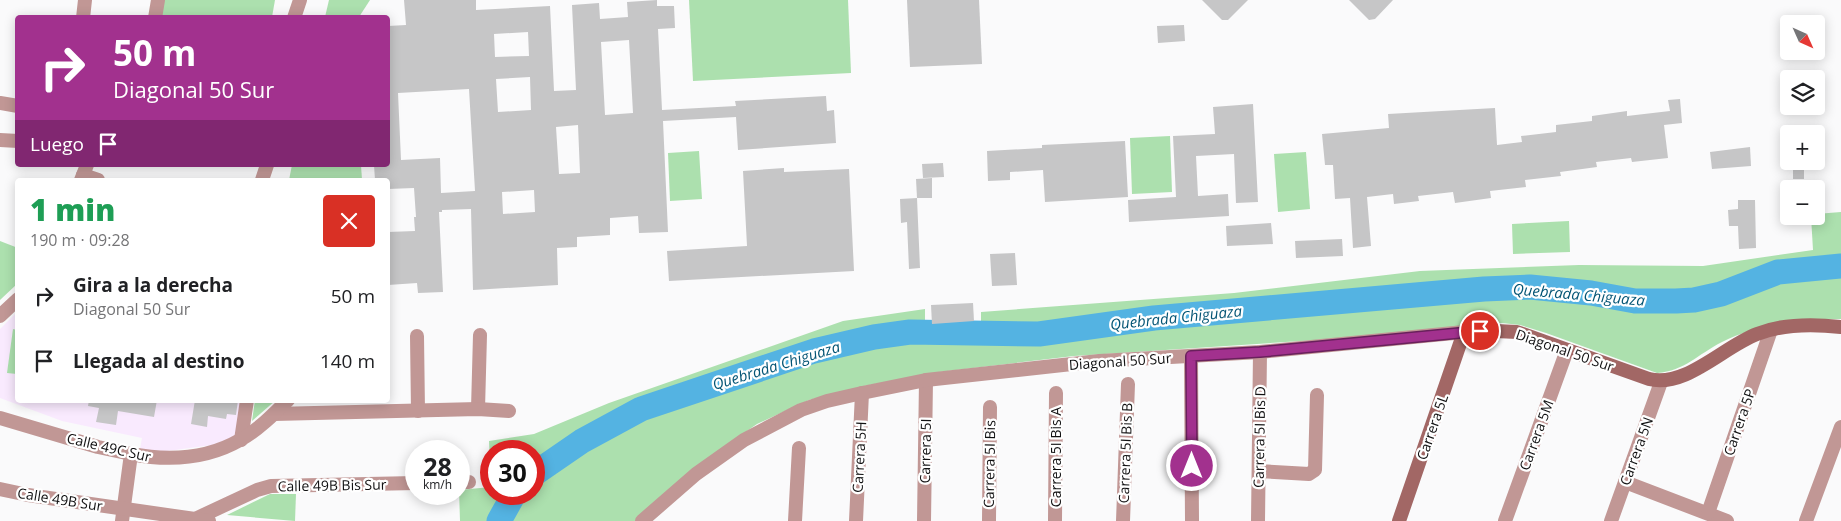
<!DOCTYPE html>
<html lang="es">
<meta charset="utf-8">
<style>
:root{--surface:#fff;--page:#f6f6f6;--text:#202124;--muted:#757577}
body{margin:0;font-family:"Open Sans",sans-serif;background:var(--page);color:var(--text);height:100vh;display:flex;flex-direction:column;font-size:19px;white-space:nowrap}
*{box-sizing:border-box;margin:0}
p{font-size:16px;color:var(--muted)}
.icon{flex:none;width:28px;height:28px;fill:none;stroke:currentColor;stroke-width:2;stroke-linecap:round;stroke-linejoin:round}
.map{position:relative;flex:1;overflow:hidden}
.panel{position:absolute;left:15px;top:178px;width:375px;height:225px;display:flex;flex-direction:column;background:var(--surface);border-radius:5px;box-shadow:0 2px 12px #0003}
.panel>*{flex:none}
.top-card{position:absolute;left:15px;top:15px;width:375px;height:152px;border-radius:5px;box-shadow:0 2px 12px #0003;background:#a2318e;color:#fff;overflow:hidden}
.needle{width:32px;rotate:135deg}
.tools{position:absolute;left:1780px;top:15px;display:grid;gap:10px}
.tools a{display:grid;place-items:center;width:45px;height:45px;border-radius:5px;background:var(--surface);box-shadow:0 2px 12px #0003;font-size:25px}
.speed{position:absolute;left:405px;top:440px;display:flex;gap:10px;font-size:25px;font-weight:700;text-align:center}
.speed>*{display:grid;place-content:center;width:65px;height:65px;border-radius:50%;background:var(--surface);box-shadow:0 2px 12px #0003;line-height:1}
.speed small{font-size:12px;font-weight:400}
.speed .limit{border:8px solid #d22;background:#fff;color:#111}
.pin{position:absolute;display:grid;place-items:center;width:42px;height:42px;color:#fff;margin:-21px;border:2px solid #fff;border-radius:50%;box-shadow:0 1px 5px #0007}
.me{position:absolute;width:55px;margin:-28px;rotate:0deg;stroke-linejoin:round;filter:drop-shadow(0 0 4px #0008)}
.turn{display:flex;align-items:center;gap:18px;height:105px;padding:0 15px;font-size:22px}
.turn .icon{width:65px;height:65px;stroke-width:2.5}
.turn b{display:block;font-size:35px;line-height:42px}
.then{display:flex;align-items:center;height:48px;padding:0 15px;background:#0003;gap:10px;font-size:19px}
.round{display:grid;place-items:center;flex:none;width:52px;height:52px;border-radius:5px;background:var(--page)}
.summary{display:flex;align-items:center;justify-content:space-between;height:85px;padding:0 15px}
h1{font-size:30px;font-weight:800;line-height:38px;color:#1e9e55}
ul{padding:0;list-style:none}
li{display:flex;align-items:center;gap:15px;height:65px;padding:0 15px}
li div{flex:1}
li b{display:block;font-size:19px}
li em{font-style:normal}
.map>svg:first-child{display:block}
.education{fill:#f9eafe}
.green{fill:#ace0ae;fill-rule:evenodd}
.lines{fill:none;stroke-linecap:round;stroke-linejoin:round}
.river{stroke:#54b3e2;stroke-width:25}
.building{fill:#c6c6c7;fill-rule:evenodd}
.minor{stroke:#c19795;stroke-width:14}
.tertiary{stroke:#c19795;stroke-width:14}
.secondary{stroke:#a26765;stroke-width:14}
.route-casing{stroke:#69205c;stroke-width:12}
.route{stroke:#a2318e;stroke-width:9}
.labels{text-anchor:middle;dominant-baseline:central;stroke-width:4.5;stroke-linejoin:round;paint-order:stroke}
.street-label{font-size:14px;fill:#111112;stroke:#fff}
.water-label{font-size:15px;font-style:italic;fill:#035474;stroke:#fff}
</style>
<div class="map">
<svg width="1841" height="521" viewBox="0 0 1841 521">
<rect width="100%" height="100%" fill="#fafafb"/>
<polygon class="education" points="17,312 18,400 244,400 239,432 231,438 212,445 160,452 140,449 142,438 62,421 0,398 0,329"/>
<g class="green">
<polygon points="163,0 275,0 272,17 161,18"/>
<polygon points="329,0 370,0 359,17 325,17"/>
<polygon points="689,0 848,0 851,73 693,81"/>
<polygon points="1170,136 1172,192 1132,194 1130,138"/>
<polygon points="699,151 702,199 670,201 668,153"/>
<polygon points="1306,152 1310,209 1278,212 1274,154"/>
<polygon points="292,165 361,165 362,180 289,180"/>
<path d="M1841,212v107c-40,0 -83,5 -119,23 -24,12 -37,29 -65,31l-111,-40 -26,-8 -18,-2 -186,17 -242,16 -135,16 -75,14 -55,14 -52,24 -46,32 -66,58 -10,7h-175l-1,-31 32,-3 -2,-46 45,-7 75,-31 234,-82 82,-12v17l56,1v-15l253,-19 186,-22 159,-6 124,1 110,-16 -2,-34h5v-2zM491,451h43v43h-43z"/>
<polygon points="1569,221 1570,252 1513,254 1512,224"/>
<polygon points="0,241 18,248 17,284 0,300"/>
<polygon points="13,329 17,330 17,374 7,373"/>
<polygon points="255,400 276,400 252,421"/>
<polygon points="270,494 296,494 295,521 227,515"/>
</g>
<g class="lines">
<g class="river">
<polyline points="534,474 582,441 641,409 814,351 874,337 910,332 1039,334 1154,318 1484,289 1530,287 1591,293 1635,301 1676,301 1694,300 1721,294 1778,272 1841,266"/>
<polyline points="499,521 514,494"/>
</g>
</g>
<g class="building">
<path d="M404,0h72v10l74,-4 4,85 22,-1 -4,-85 27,-2 1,16 28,-2 -1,-15 30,-2v6h17l1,22 -17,1 4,81 74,-4 -1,-5 91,-5 1,15 7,-1 2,33 -98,7 -2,-33 -73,4 5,111 -29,1 -1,-17 -28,2v17l-33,2v10l-20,1 1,37 -85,5 -2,-81 -29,1v2h-3l4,80 -25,1 -1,-10 -29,2v-53l27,-1 -1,-14h2l-2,-29 -26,1v-9h-13l-1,-15h14v-139l18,-1zM528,32l1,24 -34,1 -1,-23zM629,40l4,73 -28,2 -4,-73zM530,77l1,33 -33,2 -2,-33zM469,89l6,102 -34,2 -1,-35 -39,2 -3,-67zM578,125l2,48 -21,1 -3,-47zM534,190l1,22 -32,2 -1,-22z"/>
<polygon points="907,0 979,0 982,64 910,67"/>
<polygon points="1202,0 1248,0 1228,20 1222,20"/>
<polygon points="1349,0 1393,0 1375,19 1369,20"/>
<polygon points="1184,25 1185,41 1158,43 1157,26"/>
<polygon points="1680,99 1682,123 1664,125 1668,158 1632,162 1631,158 1596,162 1597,167 1560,172 1561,176 1525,180 1526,187 1490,191 1491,198 1455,203 1453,192 1418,196 1419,201 1394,204 1393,194 1367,197 1371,246 1353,248 1350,198 1335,199 1333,165 1325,165 1322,134 1389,128 1388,114 1495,108 1497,145 1522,142 1521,136 1556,132 1556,125 1592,121 1592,116 1627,111 1627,116 1670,111 1668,100"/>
<polygon points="1253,104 1258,202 1236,203 1234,154 1196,156 1198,196 1228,194 1229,216 1129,222 1128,200 1176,197 1173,136 1215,134 1213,107"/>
<polygon points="1125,141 1128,197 1045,202 1043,170 1010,172 1010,180 988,181 987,151 1042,148 1042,145"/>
<polygon points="1750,147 1751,166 1712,169 1710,152"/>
<rect x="1793" y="161" width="11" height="18"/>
<polygon points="943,163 944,177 923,178 922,164"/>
<polygon points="784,168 784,172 849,169 854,271 669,281 667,251 747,246 743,171"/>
<polygon points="932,178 932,198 917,198 916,179"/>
<polygon points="917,198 920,268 909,269 907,222 901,223 900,199"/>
<polygon points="1738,200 1755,200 1756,248 1739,249 1738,226 1729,226 1728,210 1738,209"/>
<polygon points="1271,223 1273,244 1227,246 1226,226"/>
<polygon points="1342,239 1343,256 1296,258 1295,241"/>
<polygon points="1015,253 1017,285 992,286 990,254"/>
<polygon points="973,303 974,321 932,324 931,305"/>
<polygon points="89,400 157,400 154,417 118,411 116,425 96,422 99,408 88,406"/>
<polygon points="195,400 238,400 236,415 227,414 226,419 208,416 207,427 191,424"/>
</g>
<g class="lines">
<g class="minor">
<polyline points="83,18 85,0"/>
<polyline points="155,18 158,0"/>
<polyline points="294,18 300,0"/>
<polyline points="0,103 18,106"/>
<polyline points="0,140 18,141"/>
<polyline points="83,175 98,180"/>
<polyline points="81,180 87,165"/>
<polyline points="262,180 267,165"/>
<polyline points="0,316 18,299"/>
<polyline points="417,336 418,411"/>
<polyline points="1191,356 1192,521"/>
<polyline points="478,409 480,335"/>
<polyline points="274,414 478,409 509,411"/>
<polyline points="241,440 247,400"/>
<path d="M131,454c37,7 76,5 109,-14 18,-10 34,-26 48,-40"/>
<polyline points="1259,471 1309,474 1315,470 1317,395"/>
<polyline points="459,482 469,482"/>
<polyline points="1625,482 1727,521"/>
<polyline points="1708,513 1771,330"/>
<polyline points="195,519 257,490 271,486 416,483"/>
<polyline points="795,521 799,448"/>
<polyline points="856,521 862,393"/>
<polyline points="924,521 926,380"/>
<polyline points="989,521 990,407"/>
<polyline points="1055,521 1056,393"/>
<polyline points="1123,521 1128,384"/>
<polyline points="1258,521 1260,352"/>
<polyline points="1505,521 1567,350"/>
<polyline points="1611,521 1661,382"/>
</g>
<g class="tertiary">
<polyline points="0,418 98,447 131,454 122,521"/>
<polyline points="0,489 28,495 209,521"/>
<polyline points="642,521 696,474 744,440 801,410 827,401 862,393 926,380 1099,361 1260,352 1464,332"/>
<polyline points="1806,521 1841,427"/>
</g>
<path class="secondary" d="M1399,521l65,-189 32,-1 21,1 132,47c37,9 74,-32 108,-45 25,-10 57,-10 84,-7"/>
</g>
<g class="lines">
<defs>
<polyline id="route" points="1192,466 1191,356 1260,352 1480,331"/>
</defs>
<use href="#route" class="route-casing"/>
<use href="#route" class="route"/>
</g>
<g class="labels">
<g class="street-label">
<text transform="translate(1565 350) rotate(19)">Diagonal 50 Sur</text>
<text transform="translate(1120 361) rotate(-4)">Diagonal 50 Sur</text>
<text transform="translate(1739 422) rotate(-71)">Carrera 5P</text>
<text transform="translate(1432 427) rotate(-71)">Carrera 5L</text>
<text transform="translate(1536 435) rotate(-70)">Carrera 5M</text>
<text transform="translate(1259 437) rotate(-89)">Carrera 5I Bis D</text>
<text transform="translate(109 447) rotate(13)">Calle 49C Sur</text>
<text transform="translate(925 451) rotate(-89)">Carrera 5I</text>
<text transform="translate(1636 451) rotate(-70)">Carrera 5N</text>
<text transform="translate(1125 453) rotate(-88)">Carrera 5I Bis B</text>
<text transform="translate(859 457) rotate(-87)">Carrera 5H</text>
<text transform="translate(1055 457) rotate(-90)">Carrera 5I Bis A</text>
<text transform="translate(989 464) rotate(-89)">Carrera 5I Bis</text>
<text transform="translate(332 485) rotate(-1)">Calle 49B Bis Sur</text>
<text transform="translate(60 499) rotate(9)">Calle 49B Sur</text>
</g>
<g class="water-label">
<text transform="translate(1579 294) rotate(5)">Quebrada Chiguaza</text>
<text transform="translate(1176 317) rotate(-6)">Quebrada Chiguaza</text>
<text transform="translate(776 365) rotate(-17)">Quebrada Chiguaza</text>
</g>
</g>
</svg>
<div class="tools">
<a><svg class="needle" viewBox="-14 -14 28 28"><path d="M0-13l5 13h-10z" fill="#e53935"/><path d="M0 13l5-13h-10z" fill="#757577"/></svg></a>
<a><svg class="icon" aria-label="layers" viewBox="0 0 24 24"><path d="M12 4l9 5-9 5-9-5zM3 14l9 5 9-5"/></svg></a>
<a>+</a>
<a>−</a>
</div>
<div class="speed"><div>28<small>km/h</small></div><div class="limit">30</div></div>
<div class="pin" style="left:1480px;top:331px;background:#d93025"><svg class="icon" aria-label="arrive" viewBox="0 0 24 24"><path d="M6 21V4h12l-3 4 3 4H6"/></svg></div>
<svg class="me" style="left:1192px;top:466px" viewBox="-20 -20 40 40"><circle r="17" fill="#a2318e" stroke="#fff" stroke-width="3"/><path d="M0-11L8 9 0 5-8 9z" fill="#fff"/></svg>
<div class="top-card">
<div class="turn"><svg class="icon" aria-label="right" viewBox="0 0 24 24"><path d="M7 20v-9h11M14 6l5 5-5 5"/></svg><div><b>50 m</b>Diagonal 50 Sur</div></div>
<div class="then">Luego<svg class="icon" aria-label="arrive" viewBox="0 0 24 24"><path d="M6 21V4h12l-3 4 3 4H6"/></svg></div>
</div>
<section class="panel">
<div class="summary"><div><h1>1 min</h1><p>190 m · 09:28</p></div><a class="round" style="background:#d93025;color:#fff"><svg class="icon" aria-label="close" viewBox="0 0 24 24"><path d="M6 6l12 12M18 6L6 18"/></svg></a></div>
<ul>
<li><svg class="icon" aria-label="right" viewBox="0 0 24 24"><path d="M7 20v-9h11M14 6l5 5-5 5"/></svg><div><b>Gira a la derecha</b><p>Diagonal 50 Sur</p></div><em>50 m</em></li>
<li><svg class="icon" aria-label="arrive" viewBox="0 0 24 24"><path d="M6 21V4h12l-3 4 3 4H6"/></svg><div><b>Llegada al destino</b></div><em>140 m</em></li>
</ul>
</section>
</div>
